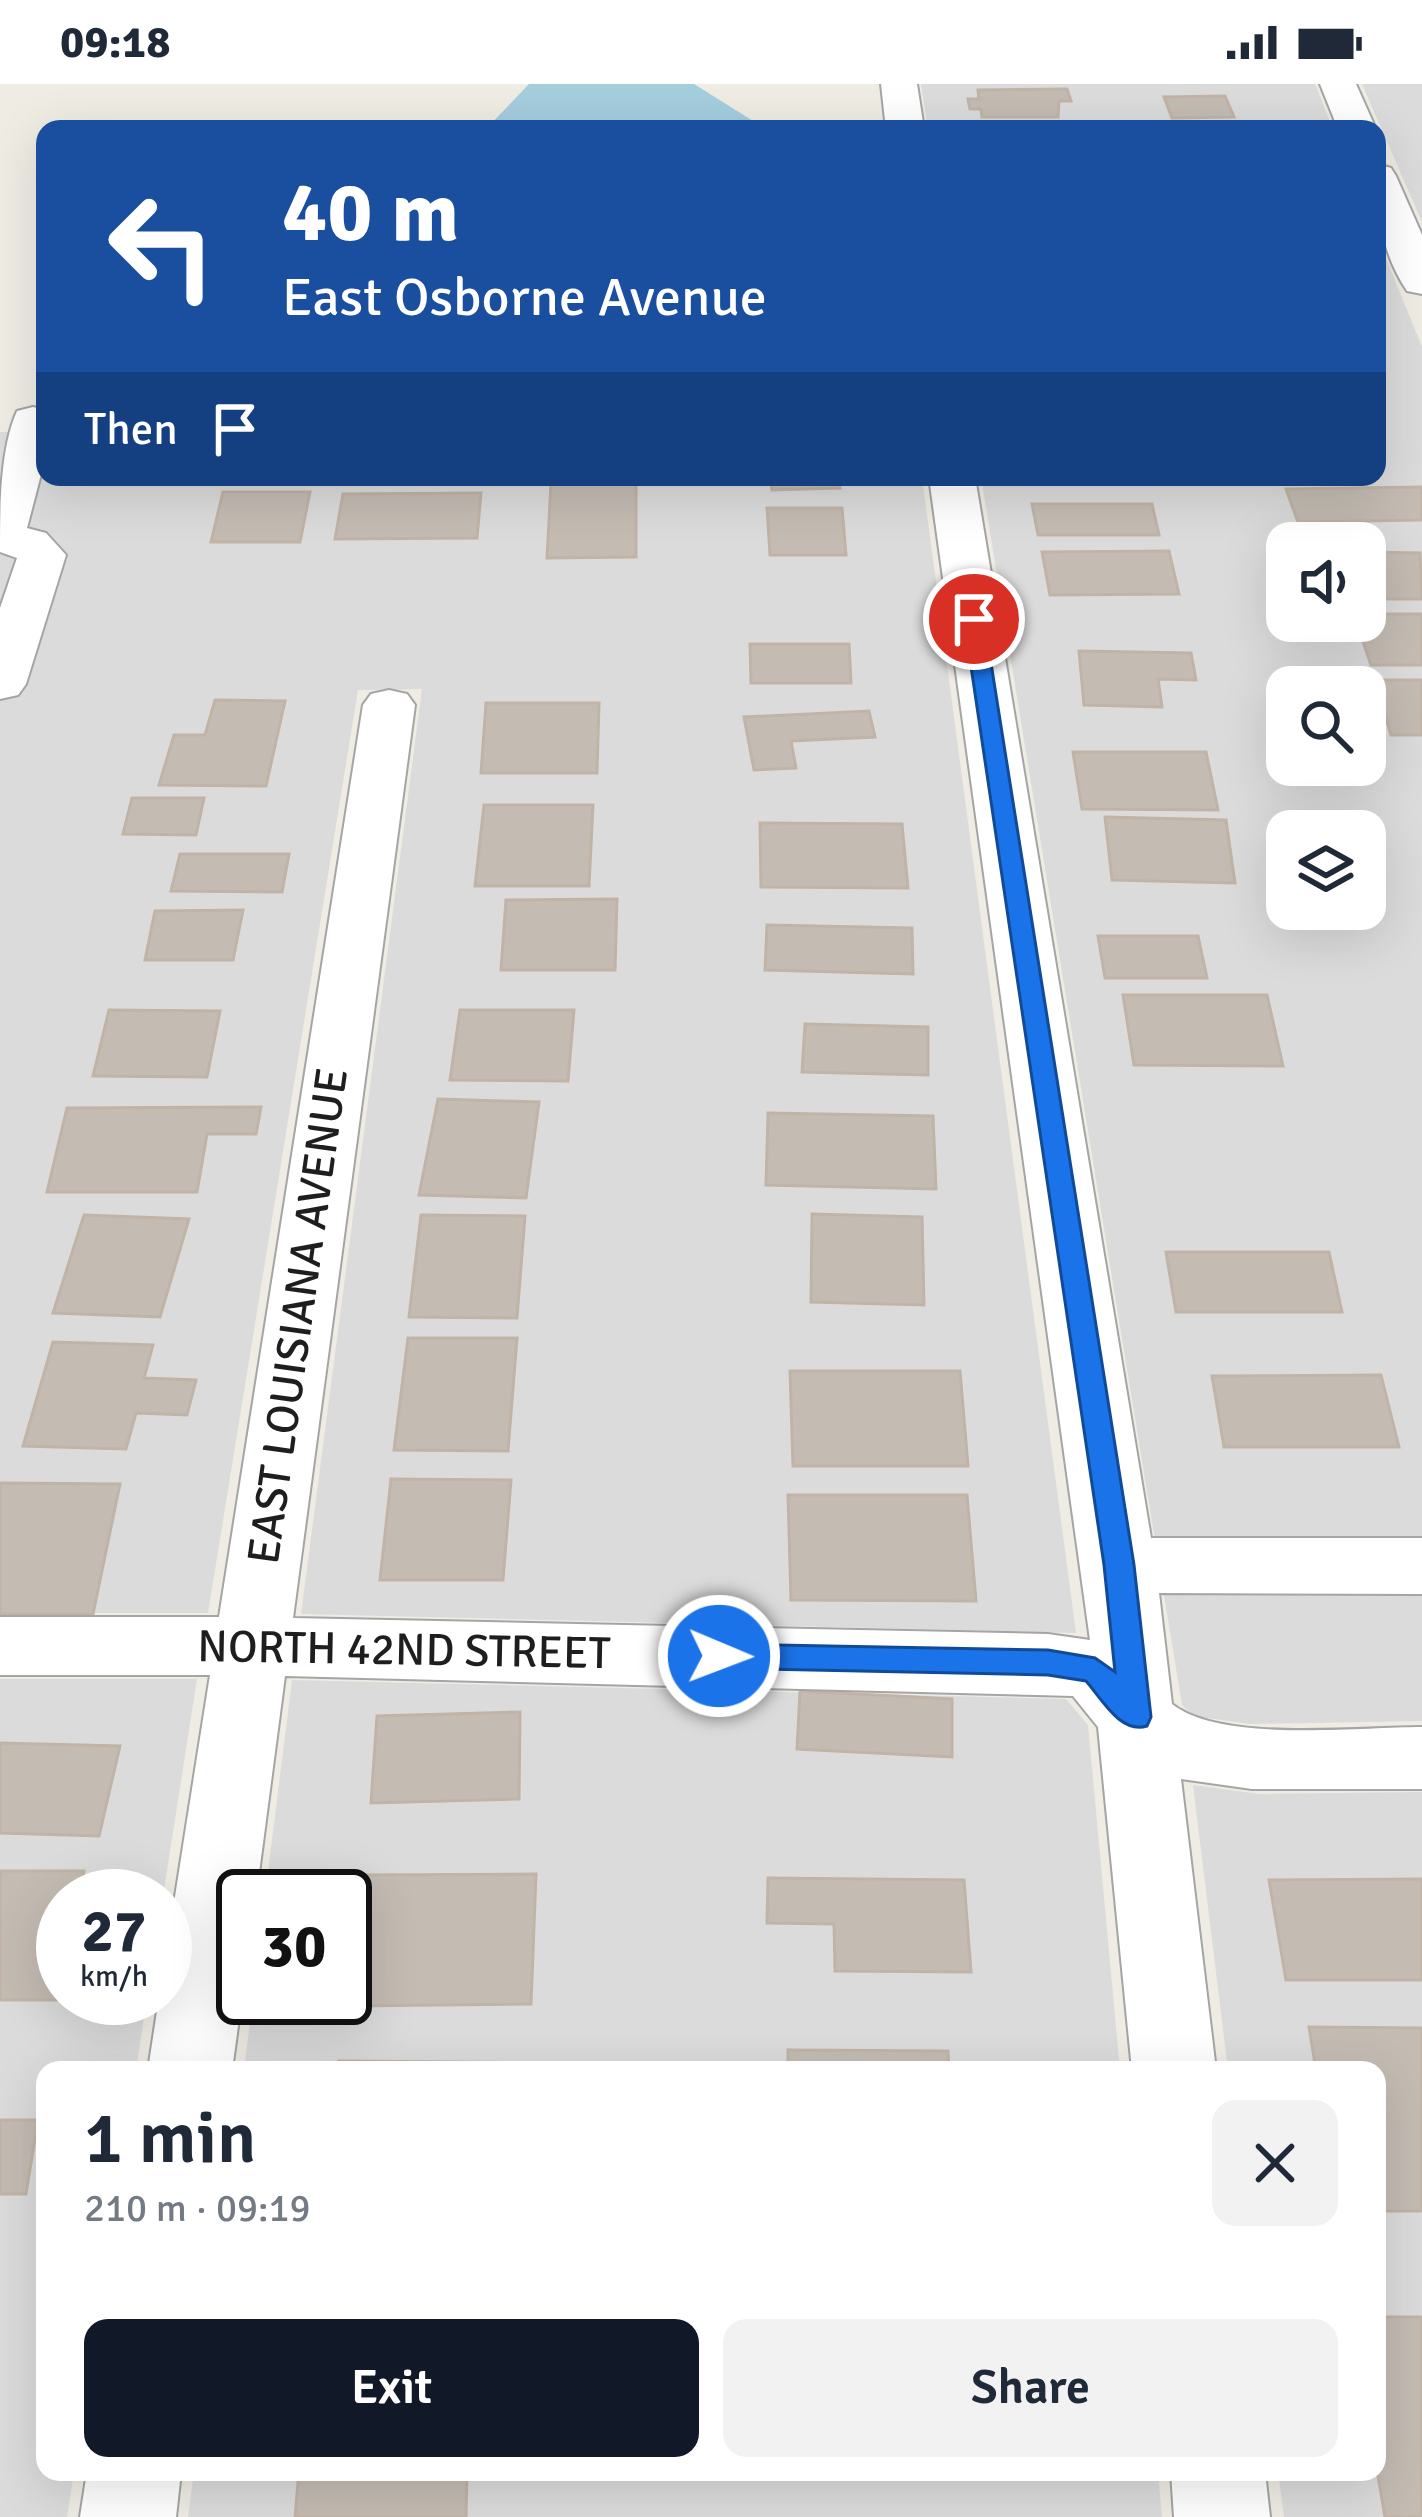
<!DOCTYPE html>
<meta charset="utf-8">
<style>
:root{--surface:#fff;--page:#f2f2f3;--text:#1f2937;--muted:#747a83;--accent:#111827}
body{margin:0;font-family:Signika,sans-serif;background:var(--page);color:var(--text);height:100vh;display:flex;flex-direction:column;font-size:45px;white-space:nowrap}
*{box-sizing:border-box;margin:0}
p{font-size:39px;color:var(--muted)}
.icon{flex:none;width:66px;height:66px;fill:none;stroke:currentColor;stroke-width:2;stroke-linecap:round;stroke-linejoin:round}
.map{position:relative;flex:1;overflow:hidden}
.side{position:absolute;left:36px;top:1977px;width:1350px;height:420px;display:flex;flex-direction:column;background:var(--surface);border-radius:24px;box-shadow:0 12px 48px #0002}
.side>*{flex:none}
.guide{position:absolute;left:36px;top:36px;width:1350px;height:366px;border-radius:24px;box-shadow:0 12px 48px #0002;background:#1a4fa0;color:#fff;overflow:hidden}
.tools{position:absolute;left:1266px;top:438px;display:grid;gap:24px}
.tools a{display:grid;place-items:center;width:120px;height:120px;border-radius:24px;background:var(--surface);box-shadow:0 12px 48px #0002;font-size:60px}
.speed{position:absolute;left:36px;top:1785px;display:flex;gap:24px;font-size:60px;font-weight:700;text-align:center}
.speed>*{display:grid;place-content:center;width:156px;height:156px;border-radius:50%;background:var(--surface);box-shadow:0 12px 48px #0002;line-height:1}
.speed small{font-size:30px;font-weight:400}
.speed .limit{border:6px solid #111;border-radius:18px;background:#fff;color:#111}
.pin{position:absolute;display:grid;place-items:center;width:102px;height:102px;color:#fff;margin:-51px;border:6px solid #fff;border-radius:50%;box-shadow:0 3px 12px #0007}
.me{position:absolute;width:132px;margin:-66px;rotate:91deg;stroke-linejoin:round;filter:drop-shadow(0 0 9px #0008)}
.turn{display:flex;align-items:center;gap:42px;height:252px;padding:0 48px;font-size:54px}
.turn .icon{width:156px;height:156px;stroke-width:2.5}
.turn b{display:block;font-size:84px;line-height:102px}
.then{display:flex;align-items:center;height:114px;padding:0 48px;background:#0003;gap:24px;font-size:45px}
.round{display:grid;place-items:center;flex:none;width:126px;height:126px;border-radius:24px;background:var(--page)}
.summary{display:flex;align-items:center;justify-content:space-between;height:204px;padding:0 48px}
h1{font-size:72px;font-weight:600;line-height:90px}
.primary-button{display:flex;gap:24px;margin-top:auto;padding:24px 48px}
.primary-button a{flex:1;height:138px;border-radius:24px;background:var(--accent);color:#fff;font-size:48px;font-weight:600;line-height:138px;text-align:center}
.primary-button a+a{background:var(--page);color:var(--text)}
.status{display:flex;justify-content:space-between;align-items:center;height:84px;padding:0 60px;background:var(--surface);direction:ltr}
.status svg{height:33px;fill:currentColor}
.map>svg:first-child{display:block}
.residential{fill:#dcdbdb;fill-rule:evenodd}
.water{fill:#a4cdde}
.building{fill:#c4bcb3;stroke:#c1b4a6;stroke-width:3}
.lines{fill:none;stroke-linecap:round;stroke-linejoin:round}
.minor-casing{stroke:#a5a5a5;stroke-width:4}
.minor{fill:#fff;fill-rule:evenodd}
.route{fill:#1a73e8;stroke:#114b97;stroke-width:3}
.labels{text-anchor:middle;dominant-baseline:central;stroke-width:9;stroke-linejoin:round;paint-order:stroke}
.street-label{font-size:45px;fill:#1e1e1e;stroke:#fff}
</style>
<div class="status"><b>09:18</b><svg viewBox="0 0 49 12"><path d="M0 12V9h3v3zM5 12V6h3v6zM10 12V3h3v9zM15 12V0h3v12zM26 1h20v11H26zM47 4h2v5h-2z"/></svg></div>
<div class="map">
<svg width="1422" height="2433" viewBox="0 0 1422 2433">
<rect width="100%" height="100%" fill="#efece4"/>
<g class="residential">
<polygon points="921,0 1315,0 1333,45 928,45"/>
<polygon points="1362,0 1422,0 1422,138"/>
<path d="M1377,152l45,111v1374l-172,3 -57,-8 -11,-11 -201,-1228h396zM1287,459h78v78h-78zM1287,603h78v78h-78zM1287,747h78v78h-78z"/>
<polygon points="0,348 45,348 45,393 922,393 1076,1549 301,1530 422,605 358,606 208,1529 0,1529"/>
<polygon points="0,1595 197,1595 163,1812 63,1812 63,1914 147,1914 136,1986 45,1986 45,2388 74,2388 67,2433 0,2433"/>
<polygon points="292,1596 1066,1615 1088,1641 1120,1986 244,1986 253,1914 345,1914 345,1812 265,1812"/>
<polygon points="1193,1701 1259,1710 1422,1708 1422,2433 1284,2433 1278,2388 1377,2388 1377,1986 1228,1986"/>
<polygon points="194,2388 1158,2388 1162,2433 188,2433"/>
</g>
<polygon class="water" points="529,0 694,0 766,45 486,45"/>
<g class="building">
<polygon points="1067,5 1071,17 1059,17 1058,33 982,33 981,25 970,25 968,15 979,15 978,6"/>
<polygon points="1225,12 1234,33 1172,34 1164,13"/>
<polygon points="770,393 838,393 840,404 772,406"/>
<polygon points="636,398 636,473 547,474 551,399"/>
<polygon points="1422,403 1422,436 1298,438 1286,405"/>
<polygon points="223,408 310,408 300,458 211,458"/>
<polygon points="481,409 477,454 335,455 343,410"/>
<polygon points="1032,420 1152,420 1159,451 1038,451"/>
<polygon points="767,424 842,424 846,471 770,471"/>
<polygon points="1169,467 1179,510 1050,511 1042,468"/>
<polygon points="1365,468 1420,469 1422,515 1365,515"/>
<polygon points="1365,530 1422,530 1422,581 1371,581 1356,537 1365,537"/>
<polygon points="750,560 849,560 851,599 751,599"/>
<polygon points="1079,567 1191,569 1196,596 1158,595 1162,623 1084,621"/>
<polygon points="1375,596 1422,596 1422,651 1391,651"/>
<polygon points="215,616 285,617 266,702 159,701 174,651 205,651"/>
<polygon points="486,619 599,619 597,689 481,689"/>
<polygon points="869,627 875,653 791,657 796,684 754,686 744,633"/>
<polygon points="1073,668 1206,668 1218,726 1082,725"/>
<polygon points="132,714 204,714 196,751 123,750"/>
<polygon points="484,721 593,721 589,802 475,802"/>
<polygon points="1105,733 1226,736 1235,799 1112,796"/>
<polygon points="760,739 902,740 908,804 761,803"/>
<polygon points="180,770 289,770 282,808 171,807"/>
<polygon points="617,815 615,886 501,886 506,816"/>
<polygon points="243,826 233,876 145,876 155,827"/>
<polygon points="767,841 912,844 913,890 765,886"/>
<polygon points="1098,852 1198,852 1207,894 1105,894"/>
<polygon points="1123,911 1267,911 1283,982 1134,981"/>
<polygon points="109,926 220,927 207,993 93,992"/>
<polygon points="460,926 574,926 568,997 450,996"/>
<polygon points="805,940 928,943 928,991 802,988"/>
<polygon points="438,1015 539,1018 526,1114 419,1111"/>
<polygon points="261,1023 256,1050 207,1050 197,1108 47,1108 67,1024"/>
<polygon points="768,1029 933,1032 936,1105 766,1101"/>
<polygon points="812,1130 922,1133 924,1221 811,1218"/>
<polygon points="84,1131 189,1135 160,1233 53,1229"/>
<polygon points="421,1131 525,1132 517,1234 409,1233"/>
<polygon points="1166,1168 1329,1168 1342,1228 1176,1228"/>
<polygon points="408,1254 517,1254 508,1367 394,1366"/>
<polygon points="53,1258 153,1261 144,1294 196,1296 187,1331 136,1329 126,1365 23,1362"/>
<polygon points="790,1287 960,1287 968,1382 793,1382"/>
<polygon points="1381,1291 1399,1363 1224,1363 1212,1292"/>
<polygon points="391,1395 511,1396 503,1496 380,1496"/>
<polygon points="0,1399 120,1400 93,1530 0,1530"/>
<polygon points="788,1411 967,1411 976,1517 791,1516"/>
<polygon points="800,1607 952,1615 952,1673 797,1665"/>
<polygon points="520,1628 519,1715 371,1719 377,1632"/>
<polygon points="0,1659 120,1662 99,1752 0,1749"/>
<polygon points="0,1787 84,1787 79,1812 63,1812 63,1891 58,1916 0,1916"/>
<polygon points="536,1790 531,1920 351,1922 363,1791"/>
<polygon points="768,1794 964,1796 971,1888 835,1887 834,1840 767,1839"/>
<polygon points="1422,1795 1422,1896 1286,1896 1269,1796"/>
<polygon points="1309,1943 1422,1944 1422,2127 1377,2127 1377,1986 1316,1986"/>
<polygon points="788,1966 948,1967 949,1986 788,1986"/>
<polygon points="339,1977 567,1979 567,1986 338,1986"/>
<polygon points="0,2036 38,2036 26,2110 0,2110"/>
<polygon points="1377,2233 1422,2233 1422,2433 1385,2433 1377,2386"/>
<polygon points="299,2388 467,2388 466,2433 295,2433"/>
</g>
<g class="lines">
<defs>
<g id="minor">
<polygon points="881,0 917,0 924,45 886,45"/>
<polygon points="1320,0 1356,0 1376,45 1338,45"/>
<path d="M1377,80l14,4 5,8 26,59v59l-15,-3c-27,-40 -30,-81 -30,-127z"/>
<path d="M33,323l12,3v49l-18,69 19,5 20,22 -40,129 -8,11 -18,4v-91l17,-50 -17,-6c0,-45 0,-103 17,-141z"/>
<path d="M929,393h46l176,1061h271v56l-263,-1 13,111c49,39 186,23 250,23v62h-170l-71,-10 35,291h-84l-34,-343 -25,-31 -788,-20 -29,220h-13v94l-11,80h-84l11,-72h6v-38l45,-285h-210v-58h219l144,-912 8,-11 18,-4 18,4 8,11 -122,913 755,16 42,6z"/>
<polygon points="87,2388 181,2388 176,2433 80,2433"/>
<polygon points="1171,2388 1265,2388 1270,2433 1174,2433"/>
</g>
</defs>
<use href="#minor" class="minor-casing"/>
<use href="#minor" class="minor"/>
</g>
<path class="route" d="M974,529l10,6 150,946 17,152 -4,9c-27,8 -45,-27 -61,-45l-38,-6 -329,-7 -11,-4 -4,-8 4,-9 11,-3 329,6 47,8 20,14 -11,-107 -140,-946z"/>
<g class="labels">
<g class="street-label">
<text transform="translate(298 1232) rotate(-82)">EAST LOUISIANA AVENUE</text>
<text transform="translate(404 1566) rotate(1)">NORTH 42ND STREET</text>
</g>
</g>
</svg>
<div class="tools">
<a><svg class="icon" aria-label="sound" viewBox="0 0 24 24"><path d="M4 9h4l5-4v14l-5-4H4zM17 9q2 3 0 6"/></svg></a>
<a><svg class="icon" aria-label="search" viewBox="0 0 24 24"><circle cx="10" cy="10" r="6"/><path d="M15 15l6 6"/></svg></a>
<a><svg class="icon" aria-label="layers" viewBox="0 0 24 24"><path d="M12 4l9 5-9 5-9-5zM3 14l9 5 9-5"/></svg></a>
</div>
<div class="speed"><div>27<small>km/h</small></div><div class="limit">30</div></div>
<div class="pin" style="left:974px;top:535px;background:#d93025"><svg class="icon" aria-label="arrive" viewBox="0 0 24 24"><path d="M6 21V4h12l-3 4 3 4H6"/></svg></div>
<svg class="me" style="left:719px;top:1572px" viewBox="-20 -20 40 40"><circle r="17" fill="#1a73e8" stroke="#fff" stroke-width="3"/><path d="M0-11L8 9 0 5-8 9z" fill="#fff"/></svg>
<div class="guide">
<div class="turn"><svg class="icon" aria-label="left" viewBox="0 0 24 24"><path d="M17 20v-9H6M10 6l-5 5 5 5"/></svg><div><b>40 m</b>East Osborne Avenue</div></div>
<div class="then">Then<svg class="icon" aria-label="arrive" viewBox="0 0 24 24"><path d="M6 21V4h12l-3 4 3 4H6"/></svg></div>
</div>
<section class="side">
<div class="summary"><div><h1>1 min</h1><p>210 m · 09:19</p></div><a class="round"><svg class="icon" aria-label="close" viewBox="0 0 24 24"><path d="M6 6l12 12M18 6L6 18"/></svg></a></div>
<div class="primary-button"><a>Exit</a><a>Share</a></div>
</section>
</div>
